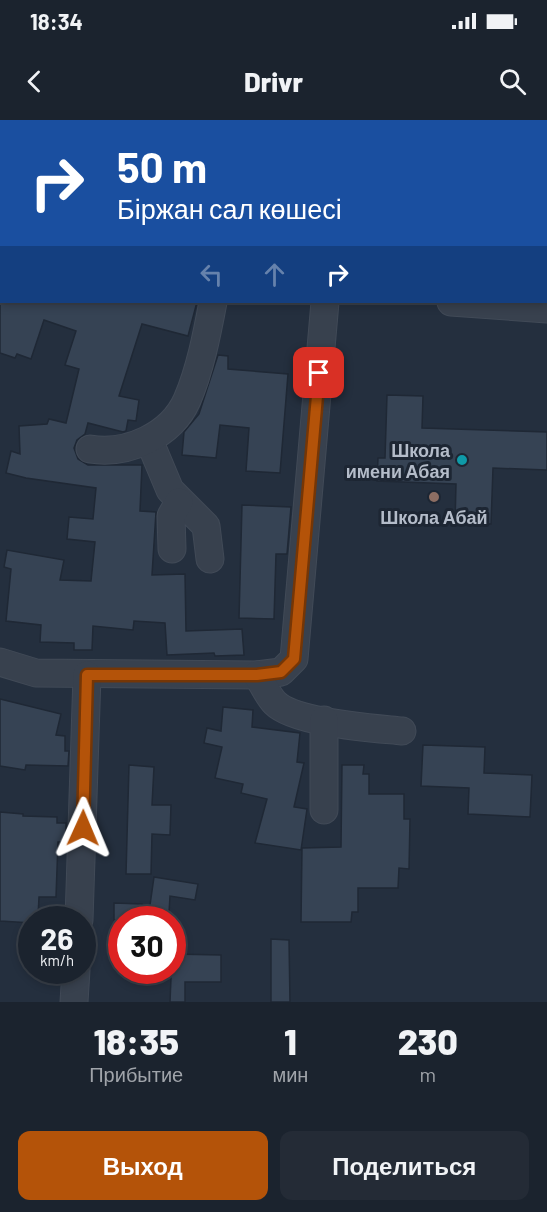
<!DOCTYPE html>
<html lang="ru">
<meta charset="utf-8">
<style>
:root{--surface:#1b232e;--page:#242b36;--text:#f1f3f6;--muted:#a0a4aa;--line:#39404a;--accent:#b45309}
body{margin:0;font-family:Barlow,sans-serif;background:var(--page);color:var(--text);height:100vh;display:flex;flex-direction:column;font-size:22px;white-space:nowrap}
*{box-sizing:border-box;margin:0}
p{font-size:20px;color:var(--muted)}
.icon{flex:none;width:33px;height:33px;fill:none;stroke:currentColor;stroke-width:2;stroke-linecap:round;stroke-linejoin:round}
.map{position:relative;height:882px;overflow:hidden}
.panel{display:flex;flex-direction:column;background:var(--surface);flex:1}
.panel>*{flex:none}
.hud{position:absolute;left:0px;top:0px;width:548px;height:183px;box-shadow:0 3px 9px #0003,0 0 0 2px var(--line);background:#1a4fa0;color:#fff;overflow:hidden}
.speed{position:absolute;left:18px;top:786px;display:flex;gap:12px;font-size:30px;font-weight:700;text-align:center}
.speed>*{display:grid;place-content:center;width:78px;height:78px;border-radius:50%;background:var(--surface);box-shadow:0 3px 9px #0003,0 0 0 2px var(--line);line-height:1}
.speed small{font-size:15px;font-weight:400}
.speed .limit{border:9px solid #d22;background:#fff;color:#111}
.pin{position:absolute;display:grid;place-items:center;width:51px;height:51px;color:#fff;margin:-26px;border-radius:12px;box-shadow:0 3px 9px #0006}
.me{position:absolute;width:66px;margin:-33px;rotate:1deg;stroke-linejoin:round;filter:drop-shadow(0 0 4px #0008)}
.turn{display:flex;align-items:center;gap:21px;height:126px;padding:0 18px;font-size:27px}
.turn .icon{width:78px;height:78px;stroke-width:2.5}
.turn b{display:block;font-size:42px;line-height:51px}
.lanes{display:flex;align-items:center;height:57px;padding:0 18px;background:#0003;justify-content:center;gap:30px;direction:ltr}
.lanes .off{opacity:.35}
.eta{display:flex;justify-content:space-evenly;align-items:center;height:102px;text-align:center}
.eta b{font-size:36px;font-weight:800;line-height:42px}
.cta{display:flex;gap:12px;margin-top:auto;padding:12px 18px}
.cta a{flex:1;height:69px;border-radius:12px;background:var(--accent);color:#fff;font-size:24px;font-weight:800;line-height:69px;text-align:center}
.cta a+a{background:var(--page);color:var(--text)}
.status{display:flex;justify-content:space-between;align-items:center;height:42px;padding:0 30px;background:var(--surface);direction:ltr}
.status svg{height:16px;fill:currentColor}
header{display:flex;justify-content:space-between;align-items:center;height:78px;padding:0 18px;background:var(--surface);font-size:27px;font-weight:800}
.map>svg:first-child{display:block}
.building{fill:#364354;stroke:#1f2835;stroke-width:1.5}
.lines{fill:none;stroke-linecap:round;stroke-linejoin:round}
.minor-casing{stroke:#414a57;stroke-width:29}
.minor{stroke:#38414e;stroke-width:27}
.route-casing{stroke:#753606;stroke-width:15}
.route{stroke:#b45309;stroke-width:10}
.culture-dot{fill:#0f9aa8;stroke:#1d2633;stroke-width:2}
.education-dot{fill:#8d6e63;stroke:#1d2633;stroke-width:2}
.labels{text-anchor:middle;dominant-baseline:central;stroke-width:6;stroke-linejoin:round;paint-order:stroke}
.poi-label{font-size:18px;font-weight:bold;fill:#b4bcc9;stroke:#1d2633;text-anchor:end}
</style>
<div class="status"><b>18:34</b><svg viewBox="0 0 49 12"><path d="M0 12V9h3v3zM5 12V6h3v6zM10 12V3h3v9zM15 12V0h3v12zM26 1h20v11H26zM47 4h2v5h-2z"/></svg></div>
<header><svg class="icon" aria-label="back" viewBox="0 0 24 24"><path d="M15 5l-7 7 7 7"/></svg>Drivr<svg class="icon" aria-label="search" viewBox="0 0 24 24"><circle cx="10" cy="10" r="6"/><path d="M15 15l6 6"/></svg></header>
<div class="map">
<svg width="547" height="882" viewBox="0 0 547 882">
<rect width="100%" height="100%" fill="#242f3e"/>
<g class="building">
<polygon points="0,182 197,182 188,216 142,204 119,276 139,280 136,301 128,300 126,311 123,312 88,303 85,314 77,320 74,328 78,339 88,345 142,345 140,391 156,392 152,455 185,454 186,511 242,509 244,535 215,536 214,533 167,535 165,503 134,501 133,510 93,506 92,530 74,530 74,523 40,522 41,505 6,501 11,449 4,447 7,430 64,440 60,460 91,461 95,422 67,419 69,397 93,399 96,368 26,358 6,353 11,331 20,334 19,306 47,304 49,299 66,303 79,249 65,245 76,211 44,200 31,239 17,234 15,238 0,233"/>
<polygon points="218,235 228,236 228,249 288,254 280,353 246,351 249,308 220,305 216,338 182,335 184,312 199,294"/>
<polygon points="387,275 423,276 422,308 547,312 547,350 493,348 491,404 455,403 456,364 377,361 378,338 385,338"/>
<polygon points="242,385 291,387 287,434 276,434 274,499 239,498"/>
<polygon points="0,579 61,594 56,615 65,616 65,631 69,631 68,646 26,645 25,650 0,646"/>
<polygon points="223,587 253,590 252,607 300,613 297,642 304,643 294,687 307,689 301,730 255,723 267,679 241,673 243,664 215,658 222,627 204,623 207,608 221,611"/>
<polygon points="423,625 485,627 484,653 532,655 530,697 468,694 469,668 421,666"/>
<polygon points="129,645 154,647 152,685 171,685 170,715 152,714 151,754 126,754"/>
<polygon points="342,645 364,645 363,654 369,654 369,674 404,674 404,699 410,699 409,749 399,748 398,768 358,768 358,792 352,792 351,802 301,802 302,728 341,727"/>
<polygon points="0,692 23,694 23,696 57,697 57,703 66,703 66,722 58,722 56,777 39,777 38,797 32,800 32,803 0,801"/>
<polygon points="154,757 198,764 195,780 170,776 169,793 149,792"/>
<polygon points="114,783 142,784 141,800 114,800"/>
<polygon points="271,819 289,820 290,882 271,882"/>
<polygon points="172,834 221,835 221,862 185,862 185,882 170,882"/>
</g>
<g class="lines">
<defs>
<g id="minor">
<polyline points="342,2 342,0"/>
<polyline points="0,81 2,81"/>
<polyline points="451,182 547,189"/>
<polyline points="149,320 170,370 206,406 210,439"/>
<path d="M90,329c37,6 81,-13 97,-49 13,-30 20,-66 26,-98"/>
<polyline points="172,429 171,396 179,382"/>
<polyline points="0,542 36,553 257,555 281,552 294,539 325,182"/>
<path d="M257,555c6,9 11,21 18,28 20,20 98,25 127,28"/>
<polyline points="324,600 324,690"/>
<polyline points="79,800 87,555"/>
<polyline points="74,882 76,850"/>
</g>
</defs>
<use href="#minor" class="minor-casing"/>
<use href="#minor" class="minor"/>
</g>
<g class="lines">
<defs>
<polyline id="route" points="83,708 87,555 257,555 281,552 294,539 319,253"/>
</defs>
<use href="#route" class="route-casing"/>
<use href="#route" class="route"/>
</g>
<circle class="culture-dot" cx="462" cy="340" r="6"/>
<circle class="education-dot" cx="434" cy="377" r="6"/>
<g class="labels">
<g class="poi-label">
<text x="450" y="330">Школа<tspan x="450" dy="21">имени Абая</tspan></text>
<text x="434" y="397" text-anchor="middle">Школа Абай</text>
</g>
</g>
</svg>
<div class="speed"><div>26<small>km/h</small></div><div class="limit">30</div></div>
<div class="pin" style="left:319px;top:253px;background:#d93025"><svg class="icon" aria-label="arrive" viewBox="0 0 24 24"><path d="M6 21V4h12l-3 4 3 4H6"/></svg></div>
<svg class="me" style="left:83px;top:708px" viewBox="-20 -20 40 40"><path d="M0-17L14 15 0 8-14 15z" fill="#b45309" stroke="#fff" stroke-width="4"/></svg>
<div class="hud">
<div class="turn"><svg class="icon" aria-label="right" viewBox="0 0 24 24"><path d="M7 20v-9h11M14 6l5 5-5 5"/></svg><div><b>50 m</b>Біржан сал көшесі</div></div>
<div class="lanes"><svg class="icon off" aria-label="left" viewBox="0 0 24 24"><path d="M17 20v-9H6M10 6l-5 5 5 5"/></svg><svg class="icon off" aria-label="ahead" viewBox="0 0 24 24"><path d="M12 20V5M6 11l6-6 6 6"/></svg><svg class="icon" aria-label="right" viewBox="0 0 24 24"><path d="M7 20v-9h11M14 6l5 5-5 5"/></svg></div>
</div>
</div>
<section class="panel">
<div class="eta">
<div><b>18:35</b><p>Прибытие</p></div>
<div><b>1</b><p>мин</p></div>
<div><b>230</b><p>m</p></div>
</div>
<div class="cta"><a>Выход</a><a>Поделиться</a></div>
</section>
